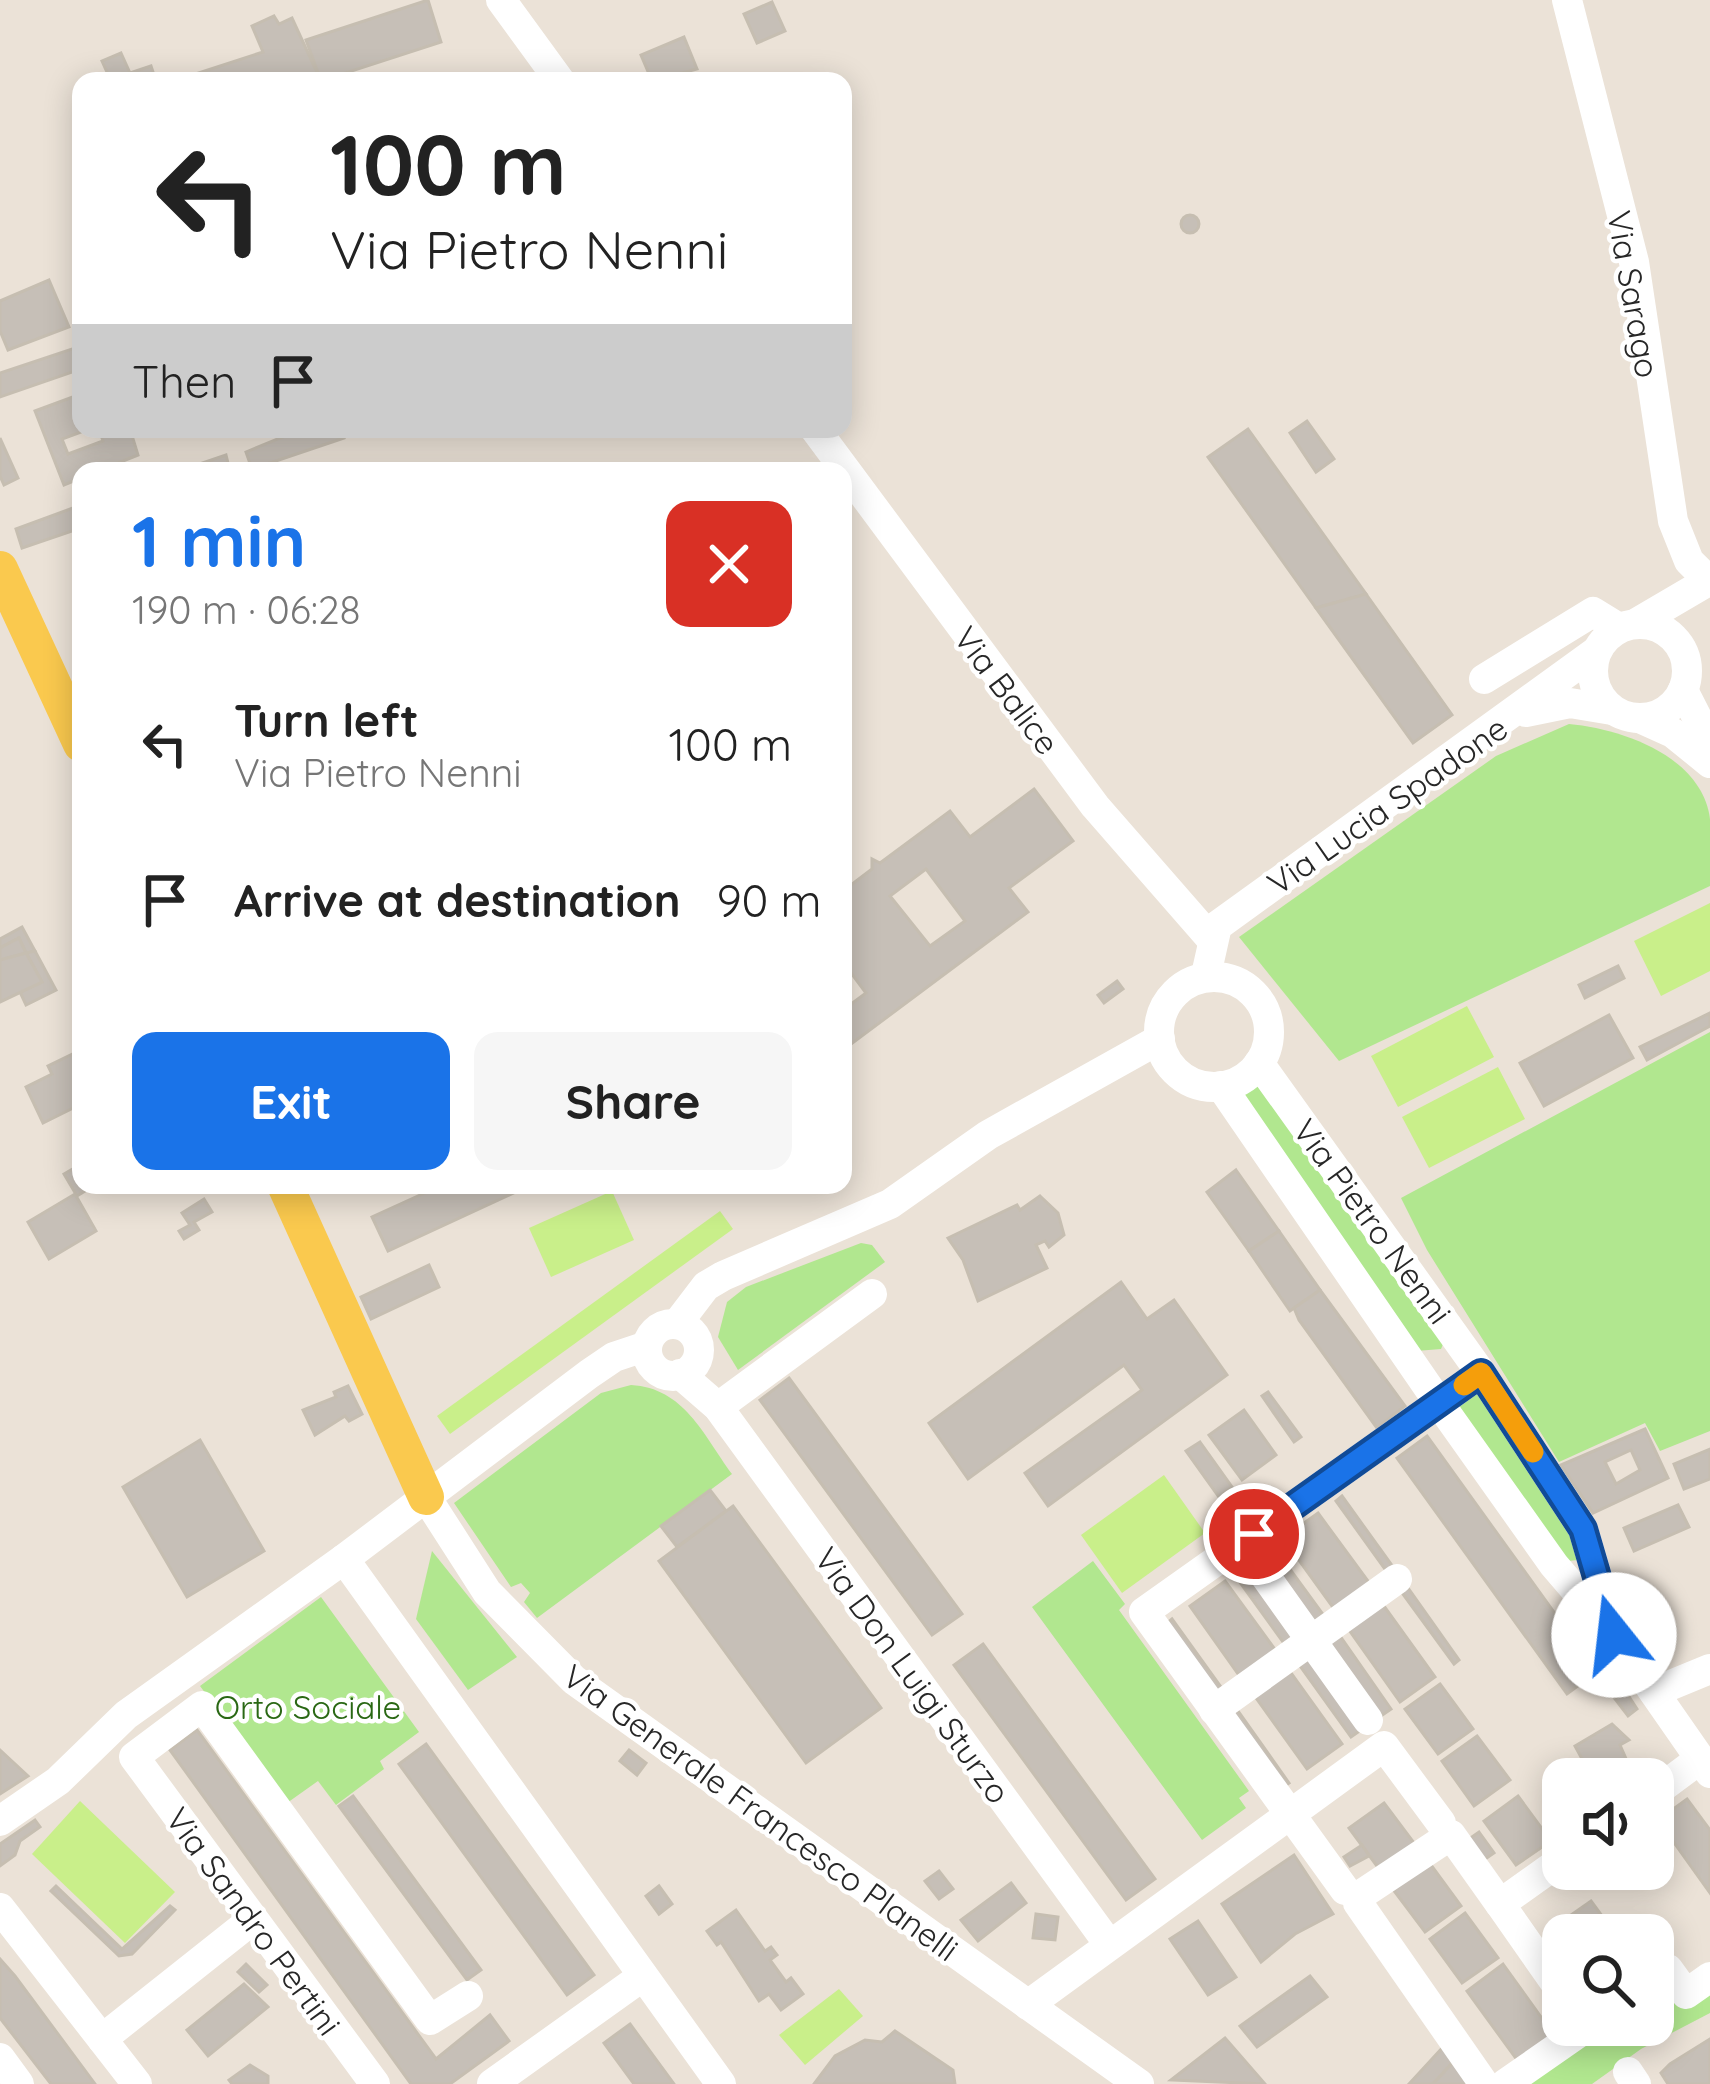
<!DOCTYPE html>
<meta charset="utf-8">
<style>
:root{--surface:#fff;--page:#f6f6f6;--text:#222;--muted:#767676;--accent:#1a73e8}
body{margin:0;font-family:Quicksand,sans-serif;background:var(--page);color:var(--text);height:100vh;display:flex;flex-direction:column;font-size:45px;white-space:nowrap}
*{box-sizing:border-box;margin:0}
p{font-size:39px;color:var(--muted)}
.icon{flex:none;width:66px;height:66px;fill:none;stroke:currentColor;stroke-width:2;stroke-linecap:round;stroke-linejoin:round}
.map{position:relative;flex:1;overflow:hidden}
.details{position:absolute;left:72px;top:462px;width:780px;height:732px;display:flex;flex-direction:column;background:var(--surface);border-radius:24px;box-shadow:0 6px 30px #0003}
.details>*{flex:none}
.hud{position:absolute;left:72px;top:72px;width:780px;height:366px;border-radius:24px;box-shadow:0 6px 30px #0003;background:#fff;color:var(--text);overflow:hidden}
.fabs{position:absolute;left:1542px;top:1758px;display:grid;gap:24px}
.fabs a{display:grid;place-items:center;width:132px;height:132px;border-radius:24px;background:var(--surface);box-shadow:0 6px 30px #0003;font-size:60px}
.pin{position:absolute;display:grid;place-items:center;width:102px;height:102px;color:#fff;margin:-51px;border:6px solid #fff;border-radius:50%;box-shadow:0 3px 12px #0007}
.me{position:absolute;width:132px;margin:-66px;rotate:344deg;stroke-linejoin:round;filter:drop-shadow(0 0 9px #0008)}
.turn{display:flex;align-items:center;gap:42px;height:252px;padding:0 60px;font-size:54px}
.turn .icon{width:156px;height:156px;stroke-width:2.5}
.turn b{display:block;font-size:84px;line-height:102px}
.then{display:flex;align-items:center;height:114px;padding:0 60px;background:#0003;gap:24px;font-size:45px}
.round{display:grid;place-items:center;flex:none;width:126px;height:126px;border-radius:24px;background:var(--page)}
.head{display:flex;align-items:center;justify-content:space-between;height:204px;padding:0 60px}
h1{font-size:72px;font-weight:700;line-height:90px;color:var(--accent)}
.button{display:flex;gap:24px;margin-top:auto;padding:24px 60px}
.button a{flex:1;height:138px;border-radius:24px;background:var(--accent);color:#fff;font-size:48px;font-weight:700;line-height:138px;text-align:center}
.button a+a{background:var(--page);color:var(--text)}
ul{padding:0;list-style:none}
li{display:flex;align-items:center;gap:36px;height:156px;padding:0 60px}
li div{flex:1}
li b{display:block;font-size:45px}
li em{font-style:normal}
.map>svg:first-child{display:block}
.green{fill:#b1e78f}
.pitch{fill:#c9ef8a}
.building{fill:#c6bfb7;stroke:#c6beb1;stroke-width:3;fill-rule:evenodd}
.lines{fill:none;stroke-linecap:round;stroke-linejoin:round}
.minor{stroke:#fff;stroke-width:30}
.major{stroke:#fac94e;stroke-width:36}
.route-casing{stroke:#114b97;stroke-width:30}
.route{stroke:#1a73e8;stroke-width:21}
.slow{stroke:#f59e0b;stroke-width:21}
.labels{text-anchor:middle;dominant-baseline:central;stroke-width:9;stroke-linejoin:round;paint-order:stroke}
.street-label{font-size:33px;fill:#272727;stroke:#fff}
.park-label{font-size:33px;fill:#2a6814;stroke:#fff}
</style>
<div class="map">
<svg width="1710" height="2084" viewBox="0 0 1710 2084">
<rect width="100%" height="100%" fill="#ebe2d7"/>
<g class="green">
<path d="M1569,724c53,5 133,32 141,95 0,22 0,45 0,67l-371,175 -100,-124 257,-181z"/>
<polygon points="1710,1032 1710,1431 1660,1451 1645,1423 1559,1462 1427,1250 1401,1198"/>
<polygon points="1262,1081 1447,1335 1441,1349 1416,1351 1238,1091"/>
<polygon points="861,1243 872,1245 885,1262 738,1370 718,1337 727,1302 746,1287"/>
<path d="M631,1385c53,3 72,49 101,89l-195,144 -13,-16 6,-9 -9,-10 -10,4 -57,-84 147,-110z"/>
<polygon points="1479,1388 1578,1541 1578,1560 1568,1561 1452,1405"/>
<polygon points="432,1551 517,1657 468,1690 416,1619"/>
<polygon points="1093,1561 1125,1604 1119,1610 1249,1791 1239,1798 1246,1808 1202,1840 1032,1607"/>
<polygon points="321,1597 419,1732 380,1761 384,1769 336,1805 318,1781 287,1803 200,1686"/>
<polygon points="1665,1983 1710,1986 1710,2013 1641,2049 1592,2084 1525,2084 1607,2025 1653,2025 1653,1992"/>
</g>
<g class="pitch">
<polygon points="1710,903 1710,971 1661,996 1634,941"/>
<polygon points="1467,1006 1494,1057 1398,1107 1371,1056"/>
<polygon points="1498,1067 1525,1119 1429,1168 1402,1117"/>
<polygon points="612,1191 634,1240 551,1277 529,1228"/>
<polygon points="720,1211 733,1229 450,1434 437,1416"/>
<polygon points="1164,1475 1205,1533 1122,1593 1081,1535"/>
<polygon points="80,1801 175,1892 125,1943 32,1854"/>
<polygon points="839,1989 863,2016 805,2065 779,2035"/>
</g>
<g class="building">
<polygon points="428,0 441,42 321,81 306,40"/>
<polygon points="772,2 785,31 757,43 744,14"/>
<polygon points="274,16 279,24 292,18 321,81 174,81 263,52 252,26"/>
<polygon points="684,37 697,69 652,81 641,55"/>
<polygon points="121,53 130,73 151,66 156,81 111,81 102,61"/>
<circle cx="1190" cy="224" r="9"/>
<polygon points="49,280 69,327 8,350 0,331 0,301"/>
<polygon points="81,346 81,369 0,397 0,373"/>
<polygon points="81,394 81,429 89,429 62,439 68,454 103,441 99,429 130,429 138,455 98,471 81,471 81,478 64,485 35,411"/>
<polygon points="1307,421 1334,459 1316,472 1290,433"/>
<polygon points="302,429 341,429 344,438 252,469 246,452"/>
<polygon points="1248,429 1366,594 1316,608 1208,457"/>
<polygon points="0,438 18,478 4,485 0,476"/>
<polygon points="226,455 230,471 179,471"/>
<polygon points="81,505 81,528 22,548 16,529"/>
<polygon points="1366,594 1452,715 1413,743 1316,608"/>
<path d="M1034,789l39,52 -64,47 19,24 -185,138v-40l23,-17 -23,-31v-71l29,-22v-10l8,4 70,-52 20,26zM926,869l39,52 -35,25 -40,-50z"/>
<polygon points="22,927 35,951 26,953 19,938 0,948 0,939"/>
<polygon points="19,938 26,953 0,960 0,948"/>
<polygon points="35,951 56,990 26,1005 20,992 42,982 26,953"/>
<polygon points="26,953 42,982 0,1002 0,960"/>
<polygon points="1618,966 1624,978 1585,998 1579,985"/>
<polygon points="1117,981 1123,989 1104,1003 1098,995"/>
<polygon points="1710,1013 1710,1026 1647,1060 1640,1047"/>
<polygon points="1609,1015 1633,1058 1544,1106 1520,1063"/>
<polygon points="81,1050 81,1104 43,1123 26,1087 52,1074 48,1066"/>
<polygon points="81,1164 81,1185 95,1185 77,1196 64,1174"/>
<polygon points="1236,1170 1279,1231 1249,1251 1207,1192"/>
<polygon points="429,1185 531,1185 388,1251 372,1217 431,1190"/>
<polygon points="75,1194 96,1231 49,1259 28,1222"/>
<polygon points="1040,1196 1058,1213 1064,1235 1049,1247 1045,1241 1036,1245 1047,1268 978,1301 963,1260 948,1238 1017,1205 1020,1210"/>
<polygon points="204,1199 212,1212 194,1222 199,1230 184,1239 179,1231 190,1225 182,1213"/>
<polygon points="1279,1231 1320,1290 1290,1311 1249,1251"/>
<polygon points="429,1265 439,1287 371,1319 361,1297"/>
<polygon points="1121,1282 1147,1319 1174,1300 1227,1375 1048,1506 1025,1473 1142,1390 1124,1365 968,1479 929,1423"/>
<polygon points="1320,1290 1405,1406 1377,1428 1299,1320 1294,1308"/>
<polygon points="789,1378 962,1614 932,1635 760,1400"/>
<polygon points="348,1386 362,1414 349,1421 345,1416 315,1435 303,1410 336,1397 334,1392"/>
<polygon points="1268,1392 1301,1437 1294,1442 1262,1396"/>
<polygon points="1244,1410 1276,1455 1242,1480 1209,1435"/>
<path d="M1645,1429l23,49 -75,35 -32,-48zM1631,1450l9,20 -24,14 -11,-22z"/>
<polygon points="1427,1436 1597,1672 1567,1694 1397,1458"/>
<polygon points="200,1440 264,1551 187,1597 123,1487"/>
<polygon points="1200,1442 1232,1487 1219,1497 1186,1451"/>
<polygon points="1710,1449 1710,1479 1684,1489 1674,1464"/>
<polygon points="710,1490 726,1511 677,1547 661,1526"/>
<polygon points="1342,1496 1396,1571 1390,1576 1336,1501"/>
<polygon points="1678,1505 1689,1527 1634,1551 1624,1528"/>
<polygon points="733,1506 881,1708 806,1763 659,1561"/>
<polygon points="1318,1513 1373,1588 1337,1613 1283,1538"/>
<polygon points="1273,1546 1327,1620 1314,1629 1260,1555"/>
<polygon points="1247,1565 1301,1640 1288,1649 1234,1574"/>
<polygon points="1225,1581 1279,1655 1243,1681 1190,1606"/>
<polygon points="1406,1585 1459,1660 1454,1664 1400,1590"/>
<polygon points="1381,1602 1435,1677 1400,1702 1347,1627"/>
<polygon points="1172,1619 1226,1694 1219,1698 1166,1624"/>
<polygon points="1338,1633 1391,1709 1378,1718 1324,1643"/>
<polygon points="983,1644 1155,1879 1126,1900 954,1665"/>
<polygon points="1311,1654 1364,1728 1351,1737 1298,1663"/>
<polygon points="1289,1670 1342,1744 1307,1769 1254,1695"/>
<polygon points="1440,1684 1473,1729 1438,1754 1405,1709"/>
<polygon points="1626,1692 1637,1709 1628,1716 1615,1699"/>
<polygon points="1236,1708 1289,1783 1283,1787 1230,1713"/>
<polygon points="1612,1724 1629,1740 1620,1745 1635,1779 1593,1779 1575,1746"/>
<polygon points="197,1730 436,2059 490,2015 509,2041 450,2084 411,2084 170,1750"/>
<polygon points="1477,1736 1510,1780 1474,1806 1442,1761"/>
<polygon points="426,1744 594,1975 567,1995 399,1764"/>
<polygon points="0,1750 28,1776 0,1794"/>
<polygon points="629,1750 646,1763 637,1775 620,1761"/>
<polygon points="353,1796 481,1970 467,1980 339,1806"/>
<polygon points="1518,1796 1551,1841 1516,1865 1484,1821"/>
<polygon points="1687,1799 1710,1830 1710,1893 1658,1820"/>
<polygon points="1384,1803 1417,1847 1382,1873 1349,1828"/>
<polygon points="35,1820 40,1827 20,1841 15,1855 0,1866 0,1844"/>
<polygon points="1479,1832 1494,1853 1481,1862 1466,1841"/>
<polygon points="1362,1845 1369,1856 1350,1866 1344,1857"/>
<polygon points="1294,1855 1333,1914 1295,1934 1261,1962 1222,1904"/>
<polygon points="1428,1861 1461,1906 1425,1932 1392,1888"/>
<polygon points="939,1871 953,1889 939,1899 925,1881"/>
<polygon points="1011,1883 1026,1903 978,1941 961,1920"/>
<polygon points="56,1886 122,1949 170,1906 175,1910 132,1954 119,1956 51,1891"/>
<polygon points="659,1886 672,1904 659,1914 646,1896"/>
<polygon points="1591,1901 1616,1935 1566,1935 1558,1924"/>
<polygon points="736,1910 765,1951 771,1947 777,1955 770,1960 786,1982 791,1978 803,1994 781,2010 769,1994 759,2001 721,1942 717,1945 707,1931"/>
<polygon points="1465,1913 1498,1958 1462,1983 1430,1939"/>
<polygon points="1036,1914 1058,1917 1055,1940 1033,1938"/>
<polygon points="1198,1921 1236,1977 1208,1995 1170,1939"/>
<polygon points="0,1959 15,1976 95,2084 51,2084 0,2018"/>
<polygon points="246,1964 267,1985 259,1992 238,1972"/>
<polygon points="1503,1964 1556,2038 1520,2064 1467,1991"/>
<polygon points="1310,1976 1327,1997 1257,2047 1240,2026"/>
<polygon points="244,1984 268,2007 208,2056 187,2030"/>
<polygon points="630,2024 674,2084 634,2084 604,2043"/>
<polygon points="895,2031 953,2070 955,2084 814,2084 835,2056 865,2040 882,2042"/>
<polygon points="1225,2038 1265,2084 1171,2080"/>
<polygon points="1710,2039 1710,2084 1668,2084 1661,2073 1670,2064"/>
<polygon points="1445,2045 1455,2060 1433,2084 1409,2084"/>
<polygon points="1455,2060 1472,2084 1433,2084"/>
<polygon points="250,2065 268,2076 268,2084 232,2084 229,2080"/>
</g>
<g class="lines">
<g class="minor">
<polyline points="501,0 560,81"/>
<polyline points="1567,0 1634,262 1673,521 1689,561 1709,581"/>
<polyline points="815,429 1095,806 1212,940"/>
<circle cx="1640" cy="671" r="47"/>
<polyline points="1635,624 1710,580"/>
<polyline points="1484,679 1593,612 1619,628"/>
<polyline points="1683,690 1710,743"/>
<polyline points="1526,712 1570,703 1612,710"/>
<polyline points="1642,719 1673,733 1710,763"/>
<polyline points="1206,975 1217,926 1597,651"/>
<circle cx="1214" cy="1032" r="55"/>
<polyline points="1259,1063 1481,1373 1583,1529 1611,1623"/>
<polyline points="1221,1086 1439,1403 1554,1565 1614,1635 1710,1773"/>
<polyline points="677,1324 706,1286 723,1276 890,1204 988,1135 1160,1039"/>
<circle cx="673" cy="1350" r="26"/>
<polyline points="647,1346 614,1357 589,1374 344,1559 721,2084"/>
<polyline points="680,1374 718,1407 1108,1943"/>
<polyline points="718,1407 872,1294"/>
<polyline points="426,1497 487,1592 574,1680 1139,2084"/>
<polyline points="1251,1556 1368,1720"/>
<polyline points="1654,1692 1710,1669"/>
<polyline points="1214,1710 1397,1579"/>
<polyline points="1653,1794 1700,1759"/>
<polyline points="0,1821 58,1781 126,1715 344,1559"/>
<polyline points="1563,1859 1500,1904 1563,1994"/>
<polyline points="1345,1890 1144,1612 1481,1373"/>
<polyline points="0,1908 137,2084"/>
<polyline points="1653,1980 1668,1969 1686,1994 1710,1977"/>
<polyline points="1028,2005 1384,1746 1441,1823"/>
<polyline points="102,2039 252,1920"/>
<polyline points="0,2058 19,2084"/>
<polyline points="1628,2072 1636,2084"/>
<polyline points="375,2084 134,1757 202,1706 430,2020 468,1996"/>
<polyline points="492,2084 643,1976"/>
<polyline points="1484,2084 1358,1903 1359,1896 1451,1835 1500,1904"/>
<polyline points="1505,2084 1587,2027"/>
</g>
<g class="major">
<polyline points="0,569 81,744"/>
<polyline points="285,1185 426,1497"/>
</g>
</g>
<g class="lines">
<defs>
<polyline id="route" points="1254,1534 1481,1373 1583,1529 1614,1635"/>
</defs>
<use href="#route" class="route-casing"/>
<use href="#route" class="route"/>
<polyline class="slow" points="1464,1385 1481,1373 1533,1452"/>
</g>
<g class="labels">
<g class="street-label">
<text transform="translate(1634 294) rotate(80)">Via Sarago</text>
<text transform="translate(1007 690) rotate(53)">Via Balice</text>
<text transform="translate(1387 805) rotate(-35)">Via Lucia Spadone</text>
<text transform="translate(1373 1221) rotate(54)">Via Pietro Nenni</text>
<text transform="translate(913 1675) rotate(54)">Via Don Luigi Sturzo</text>
<text transform="translate(761 1812) rotate(36)">Via Generale Francesco Planelli</text>
<text transform="translate(254 1921) rotate(54)">Via Sandro Pertini</text>
</g>
<g class="park-label">
<text x="308" y="1706">Orto Sociale</text>
</g>
</g>
</svg>
<div class="fabs">
<a><svg class="icon" aria-label="sound" viewBox="0 0 24 24"><path d="M4 9h4l5-4v14l-5-4H4zM17 9q2 3 0 6"/></svg></a>
<a><svg class="icon" aria-label="search" viewBox="0 0 24 24"><circle cx="10" cy="10" r="6"/><path d="M15 15l6 6"/></svg></a>
</div>
<div class="pin" style="left:1254px;top:1534px;background:#d93025"><svg class="icon" aria-label="arrive" viewBox="0 0 24 24"><path d="M6 21V4h12l-3 4 3 4H6"/></svg></div>
<svg class="me" style="left:1614px;top:1635px" viewBox="-20 -20 40 40"><circle r="19" fill="#fff"/><path d="M0-13L10 11 0 6-10 11z" fill="#1a73e8"/></svg>
<div class="hud">
<div class="turn"><svg class="icon" aria-label="left" viewBox="0 0 24 24"><path d="M17 20v-9H6M10 6l-5 5 5 5"/></svg><div><b>100 m</b>Via Pietro Nenni</div></div>
<div class="then">Then<svg class="icon" aria-label="arrive" viewBox="0 0 24 24"><path d="M6 21V4h12l-3 4 3 4H6"/></svg></div>
</div>
<section class="details">
<div class="head"><div><h1>1 min</h1><p>190 m · 06:28</p></div><a class="round" style="background:#d93025;color:#fff"><svg class="icon" aria-label="close" viewBox="0 0 24 24"><path d="M6 6l12 12M18 6L6 18"/></svg></a></div>
<ul>
<li><svg class="icon" aria-label="left" viewBox="0 0 24 24"><path d="M17 20v-9H6M10 6l-5 5 5 5"/></svg><div><b>Turn left</b><p>Via Pietro Nenni</p></div><em>100 m</em></li>
<li><svg class="icon" aria-label="arrive" viewBox="0 0 24 24"><path d="M6 21V4h12l-3 4 3 4H6"/></svg><div><b>Arrive at destination</b></div><em>90 m</em></li>
</ul>
<div class="button"><a>Exit</a><a>Share</a></div>
</section>
</div>
